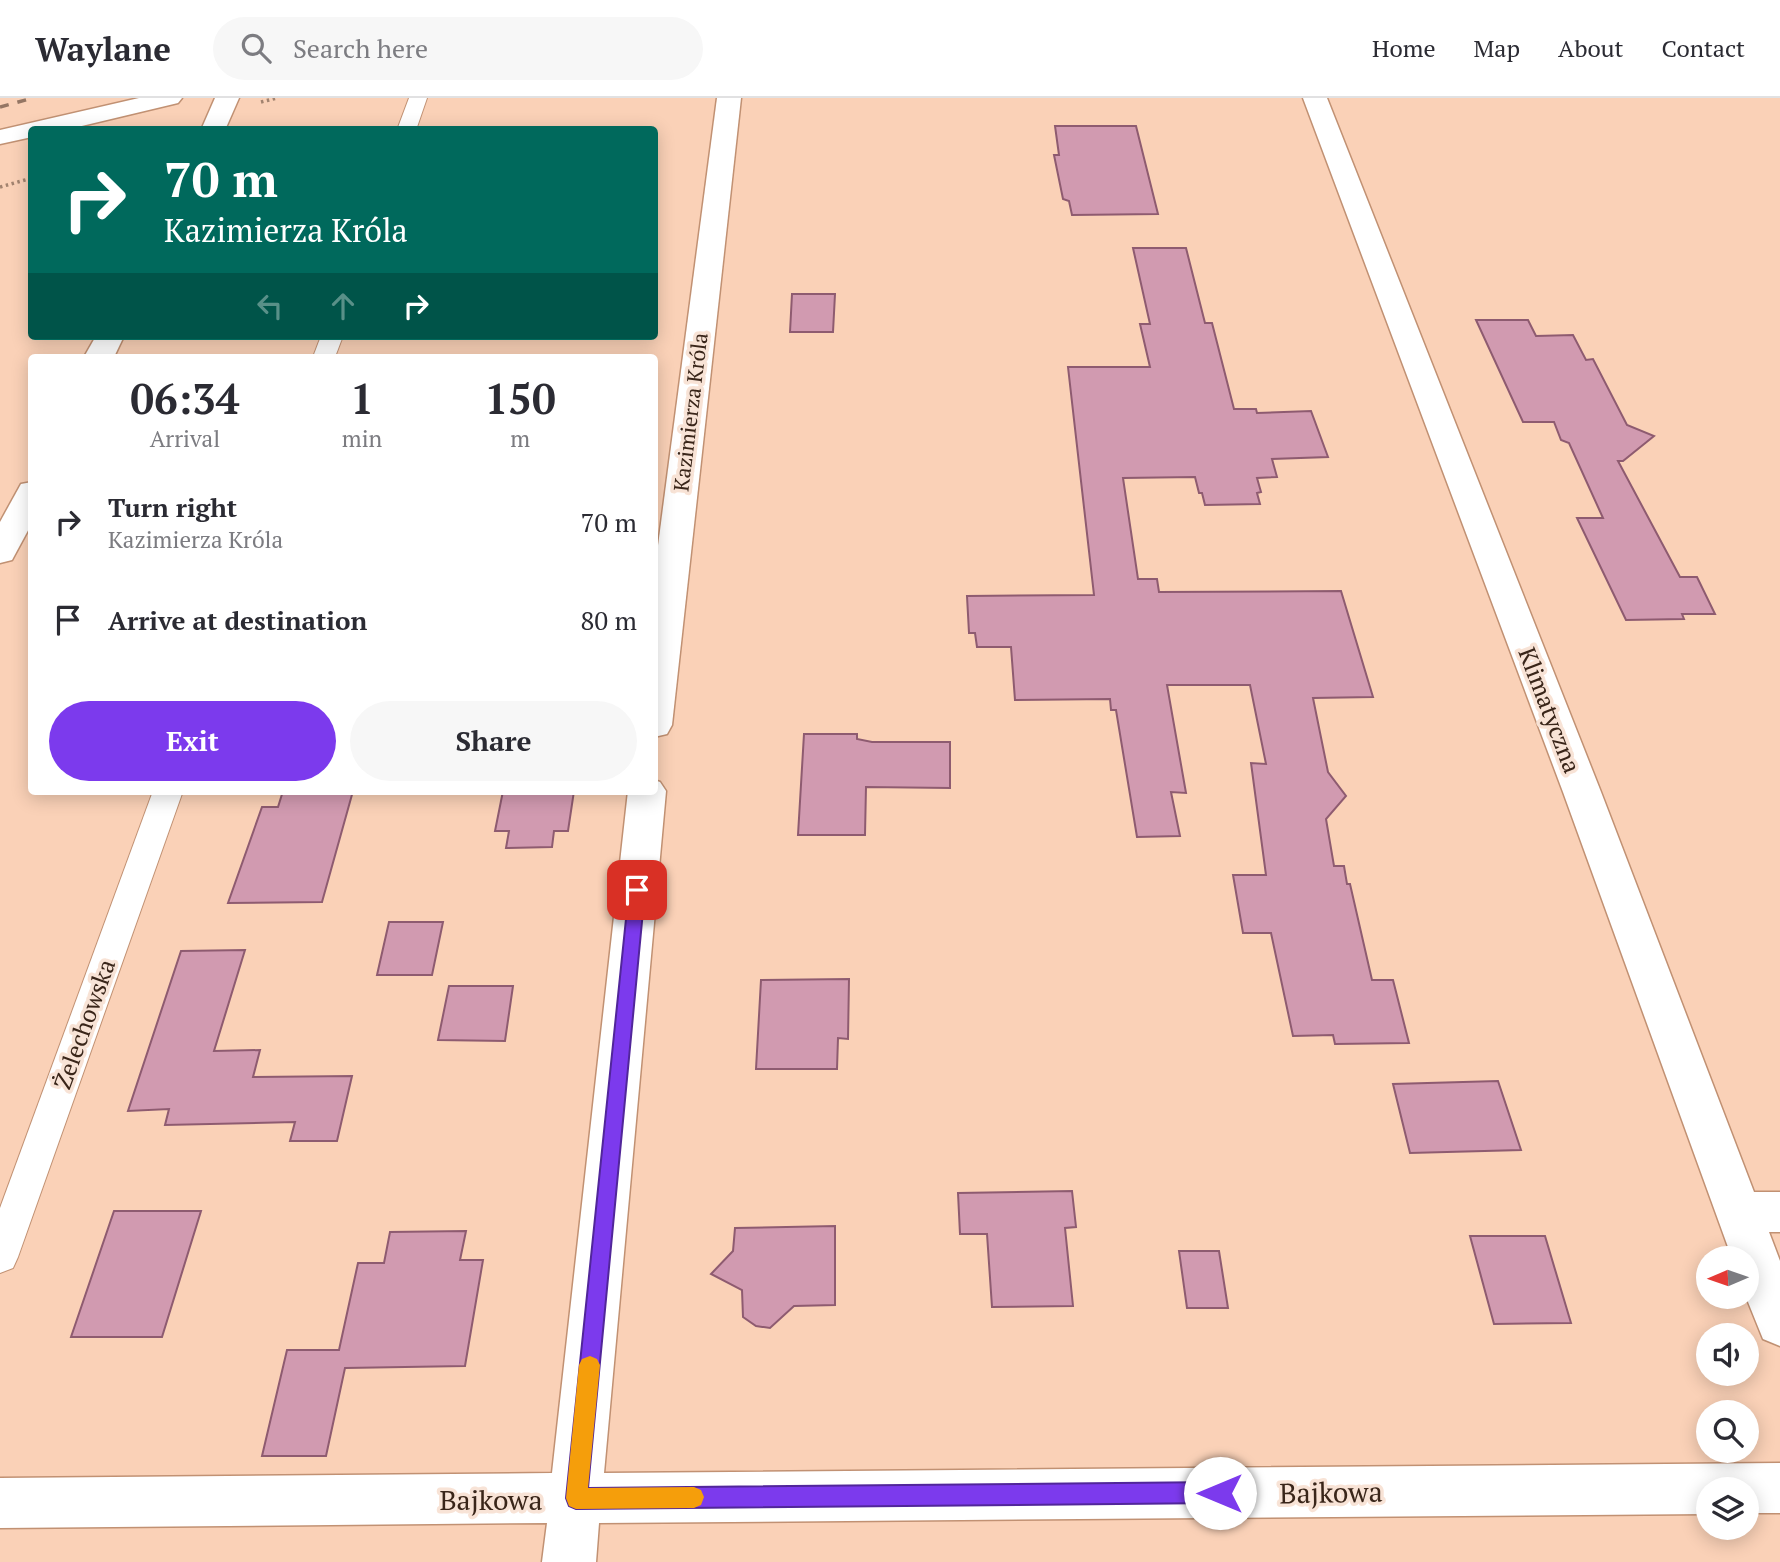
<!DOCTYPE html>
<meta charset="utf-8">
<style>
:root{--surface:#fff;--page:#f7f7f7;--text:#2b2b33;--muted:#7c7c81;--line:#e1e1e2;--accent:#7c3aed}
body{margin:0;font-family:"PT Serif",serif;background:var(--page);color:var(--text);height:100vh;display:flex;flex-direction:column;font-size:26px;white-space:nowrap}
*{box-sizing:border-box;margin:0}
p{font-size:23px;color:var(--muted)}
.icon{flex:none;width:38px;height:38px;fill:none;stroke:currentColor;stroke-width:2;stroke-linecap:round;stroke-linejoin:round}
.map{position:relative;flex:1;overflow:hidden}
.sheet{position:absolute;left:28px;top:256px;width:630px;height:441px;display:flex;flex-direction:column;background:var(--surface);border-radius:7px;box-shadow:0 4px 18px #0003}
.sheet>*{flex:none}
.guide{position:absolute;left:28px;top:28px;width:630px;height:214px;border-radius:7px;box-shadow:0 4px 18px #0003;background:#00695c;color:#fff;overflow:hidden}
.needle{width:46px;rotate:268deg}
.tools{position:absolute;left:1696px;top:1148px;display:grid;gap:14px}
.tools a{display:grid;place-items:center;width:63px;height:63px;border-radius:50%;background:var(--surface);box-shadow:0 4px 18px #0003;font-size:35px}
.pin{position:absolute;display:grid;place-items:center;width:60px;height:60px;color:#fff;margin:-30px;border-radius:14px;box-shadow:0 4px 10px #0006}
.me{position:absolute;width:77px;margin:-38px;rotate:270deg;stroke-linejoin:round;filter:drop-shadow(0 0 5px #0008)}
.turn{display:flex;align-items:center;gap:24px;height:147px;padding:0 21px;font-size:32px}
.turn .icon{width:91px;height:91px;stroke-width:2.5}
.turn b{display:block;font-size:49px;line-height:60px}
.lanes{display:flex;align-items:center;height:66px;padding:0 21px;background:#0003;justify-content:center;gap:35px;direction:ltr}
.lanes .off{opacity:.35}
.eta{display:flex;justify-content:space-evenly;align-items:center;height:119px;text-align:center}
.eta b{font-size:42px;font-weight:700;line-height:49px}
.action{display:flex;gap:14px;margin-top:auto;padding:14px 21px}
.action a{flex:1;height:80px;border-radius:42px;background:var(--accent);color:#fff;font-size:28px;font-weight:700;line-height:80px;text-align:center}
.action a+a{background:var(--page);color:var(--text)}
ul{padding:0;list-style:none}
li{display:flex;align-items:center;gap:21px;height:98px;padding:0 21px}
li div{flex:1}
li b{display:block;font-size:26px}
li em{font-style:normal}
header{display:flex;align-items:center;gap:42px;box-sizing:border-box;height:98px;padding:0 35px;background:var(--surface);border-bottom:2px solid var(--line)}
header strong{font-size:33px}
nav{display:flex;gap:38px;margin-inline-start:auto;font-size:24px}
.search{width:490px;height:63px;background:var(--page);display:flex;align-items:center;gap:18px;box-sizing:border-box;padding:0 24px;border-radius:38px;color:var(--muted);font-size:26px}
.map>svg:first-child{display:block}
.building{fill:#d19ab0;stroke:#8e5b70;stroke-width:2}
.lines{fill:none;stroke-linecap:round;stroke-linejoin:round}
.lane-casing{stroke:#c19173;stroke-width:2}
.street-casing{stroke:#c19173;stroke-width:3}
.secondary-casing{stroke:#c19173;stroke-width:3}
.path{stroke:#a2836f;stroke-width:3.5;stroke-dasharray:2.5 3.5;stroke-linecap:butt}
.lane{fill:#fff;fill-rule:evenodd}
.street{fill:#fff;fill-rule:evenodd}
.secondary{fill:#fff;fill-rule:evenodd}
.rail{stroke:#947664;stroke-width:3.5;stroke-dasharray:9 9;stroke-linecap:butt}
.route{fill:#7c3aed;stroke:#51269a;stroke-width:2}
.slow{fill:#f59e0b}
.labels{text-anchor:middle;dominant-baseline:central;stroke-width:7;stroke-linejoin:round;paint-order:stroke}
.far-street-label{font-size:21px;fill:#392519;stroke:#f8e3d6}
.street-label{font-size:24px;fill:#392519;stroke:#f8e3d6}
.near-street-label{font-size:28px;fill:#392519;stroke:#f8e3d6}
</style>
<header>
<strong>Waylane</strong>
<div class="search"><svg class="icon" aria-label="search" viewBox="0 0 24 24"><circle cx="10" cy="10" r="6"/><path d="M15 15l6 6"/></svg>Search here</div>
<nav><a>Home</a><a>Map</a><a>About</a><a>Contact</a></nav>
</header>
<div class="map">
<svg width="1780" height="1464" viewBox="0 0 1780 1464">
<rect width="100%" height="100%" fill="#fad1b7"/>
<g class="building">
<polygon points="1055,28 1136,28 1158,116 1072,117 1069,103 1063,101 1054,57 1059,57"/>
<polygon points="1133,150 1186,150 1205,225 1212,225 1234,311 1256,311 1257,315 1311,313 1328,359 1272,361 1277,379 1257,380 1261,394 1257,395 1260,406 1205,407 1202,395 1199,395 1195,379 1123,380 1138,481 1157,481 1159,494 1341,493 1373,599 1313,600 1328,674 1346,698 1326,721 1334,768 1344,768 1347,786 1350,786 1372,882 1393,882 1409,945 1335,946 1333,937 1293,938 1271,835 1243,835 1233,777 1266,777 1251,665 1266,666 1250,587 1167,587 1186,695 1171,694 1180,738 1137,739 1116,612 1111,612 1110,601 1015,602 1011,549 977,549 975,535 969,535 967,498 1094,497 1068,269 1150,269 1140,226 1150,226"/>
<polygon points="792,196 835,196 833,234 790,234"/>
<polygon points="1476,222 1528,222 1536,238 1573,237 1586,262 1593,261 1627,327 1654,338 1623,363 1618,363 1680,479 1697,479 1715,516 1682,516 1684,521 1626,522 1577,420 1603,420 1569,345 1561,342 1554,324 1523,324"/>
<polygon points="804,636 857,636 857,641 872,644 950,644 950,690 866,689 865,737 798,737"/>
<polygon points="283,693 353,693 322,804 228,805 262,709 278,709"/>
<polygon points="503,693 574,693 568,733 554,733 552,749 506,750 509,733 495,733"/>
<polygon points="389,824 443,824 432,877 377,877"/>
<polygon points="245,852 214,953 260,952 253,979 352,978 337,1043 290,1043 295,1024 165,1027 169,1011 128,1013 181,853"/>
<polygon points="849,881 848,941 838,940 837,971 756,971 761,882"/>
<polygon points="449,888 513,888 505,943 438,942"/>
<polygon points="1498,983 1521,1052 1410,1055 1393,986"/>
<polygon points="1072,1093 1076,1129 1065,1130 1073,1208 992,1209 987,1136 960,1136 958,1095"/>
<polygon points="114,1113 201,1113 162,1239 71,1239"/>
<polygon points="835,1128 835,1207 794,1208 770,1230 756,1228 743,1219 742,1192 711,1176 733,1153 735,1130"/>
<polygon points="466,1133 460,1162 483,1162 465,1268 345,1270 326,1358 262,1358 287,1252 339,1252 358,1165 384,1165 390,1134"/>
<polygon points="1470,1138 1545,1138 1571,1225 1494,1226"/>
<polygon points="1179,1153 1219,1153 1228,1210 1187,1210"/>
</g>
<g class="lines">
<defs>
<g id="lane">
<polygon points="409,0 427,0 416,32 397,32"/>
<polygon points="321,238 343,238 335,259 313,259"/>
<polygon points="153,693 183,693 18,1159 13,1170 0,1175 0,1110"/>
</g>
<g id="street">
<polygon points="215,0 239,0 225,32 201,32"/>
<polygon points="717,0 741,0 672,627 667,636 654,639 654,478"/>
<polygon points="1303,0 1327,0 1601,694 1754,1094 1780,1094 1780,1134 1769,1134 1780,1163 1780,1248 1763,1241 1746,1199 1746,1160 1732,1160 1563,694"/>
<polygon points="96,238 124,238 114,259 84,259"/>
<polygon points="32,384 32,425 12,462 0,465 0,424 21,386"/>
<polygon points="654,682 660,684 666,693 604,1375 1780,1365 1780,1415 1746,1415 1746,1391 1708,1391 1708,1416 599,1425 596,1464 542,1464 547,1425 0,1430 0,1380 552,1375 628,693 654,693"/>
</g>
<polygon id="secondary" points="139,0 182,0 178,5 65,32 32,32 32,39 0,46 0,32"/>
</defs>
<use href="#lane" class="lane-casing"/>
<use href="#street" class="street-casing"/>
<use href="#secondary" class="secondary-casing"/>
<g class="path">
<polyline points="261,4 277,0"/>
<polyline points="0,89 32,80"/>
</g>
<use href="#lane" class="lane"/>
<use href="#street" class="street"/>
<use href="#secondary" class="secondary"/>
<polyline class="rail" points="0,9 33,0"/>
</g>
<polygon class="route" points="637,786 645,792 588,1390 1220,1384 1228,1387 1231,1395 1228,1402 1220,1405 576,1411 569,1408 566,1400 629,792"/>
<polygon class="slow" points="590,1258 597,1261 600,1267 588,1390 694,1389 701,1392 704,1399 701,1407 694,1410 576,1411 569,1408 566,1400 579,1267 582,1261"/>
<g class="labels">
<g class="far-street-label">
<text transform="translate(690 314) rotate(-83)">Kazimierza Króla</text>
</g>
<g class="street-label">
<text transform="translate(1550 612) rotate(69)">Klimatyczna</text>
<text transform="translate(84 926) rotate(-70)">Żelechowska</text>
</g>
<g class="near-street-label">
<text transform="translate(1331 1394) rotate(-1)">Bajkowa</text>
<text x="491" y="1401">Bajkowa</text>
</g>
</g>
</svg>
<div class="tools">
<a><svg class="needle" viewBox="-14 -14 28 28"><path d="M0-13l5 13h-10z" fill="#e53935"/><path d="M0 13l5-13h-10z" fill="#7c7c81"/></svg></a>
<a><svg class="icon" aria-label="sound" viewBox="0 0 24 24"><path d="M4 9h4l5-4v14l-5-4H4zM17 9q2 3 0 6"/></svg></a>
<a><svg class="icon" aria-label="search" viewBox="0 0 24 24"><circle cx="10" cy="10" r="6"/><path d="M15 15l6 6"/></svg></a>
<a><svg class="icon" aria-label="layers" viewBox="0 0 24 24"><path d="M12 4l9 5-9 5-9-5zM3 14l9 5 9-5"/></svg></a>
</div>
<div class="pin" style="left:637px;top:792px;background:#d93025"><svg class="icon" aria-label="arrive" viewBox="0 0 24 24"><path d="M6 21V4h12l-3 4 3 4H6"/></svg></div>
<svg class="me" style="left:1220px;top:1395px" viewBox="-20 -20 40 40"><circle r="19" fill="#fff"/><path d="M0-13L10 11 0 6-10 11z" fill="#7c3aed"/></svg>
<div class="guide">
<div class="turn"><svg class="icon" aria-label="right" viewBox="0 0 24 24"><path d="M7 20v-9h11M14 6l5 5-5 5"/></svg><div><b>70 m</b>Kazimierza Króla</div></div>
<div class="lanes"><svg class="icon off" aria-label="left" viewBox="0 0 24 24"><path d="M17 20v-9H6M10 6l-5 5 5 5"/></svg><svg class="icon off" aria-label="ahead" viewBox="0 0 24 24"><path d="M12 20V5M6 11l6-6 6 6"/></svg><svg class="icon" aria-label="right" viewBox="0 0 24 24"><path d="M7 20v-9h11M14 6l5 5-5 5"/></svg></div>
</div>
<section class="sheet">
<div class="eta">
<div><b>06:34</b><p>Arrival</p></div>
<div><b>1</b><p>min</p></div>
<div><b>150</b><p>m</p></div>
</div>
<ul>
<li><svg class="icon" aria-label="right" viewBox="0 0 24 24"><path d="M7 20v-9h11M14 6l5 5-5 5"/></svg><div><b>Turn right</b><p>Kazimierza Króla</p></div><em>70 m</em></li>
<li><svg class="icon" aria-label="arrive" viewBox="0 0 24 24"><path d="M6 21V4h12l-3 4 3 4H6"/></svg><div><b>Arrive at destination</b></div><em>80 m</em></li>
</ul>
<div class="action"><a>Exit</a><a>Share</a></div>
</section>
</div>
